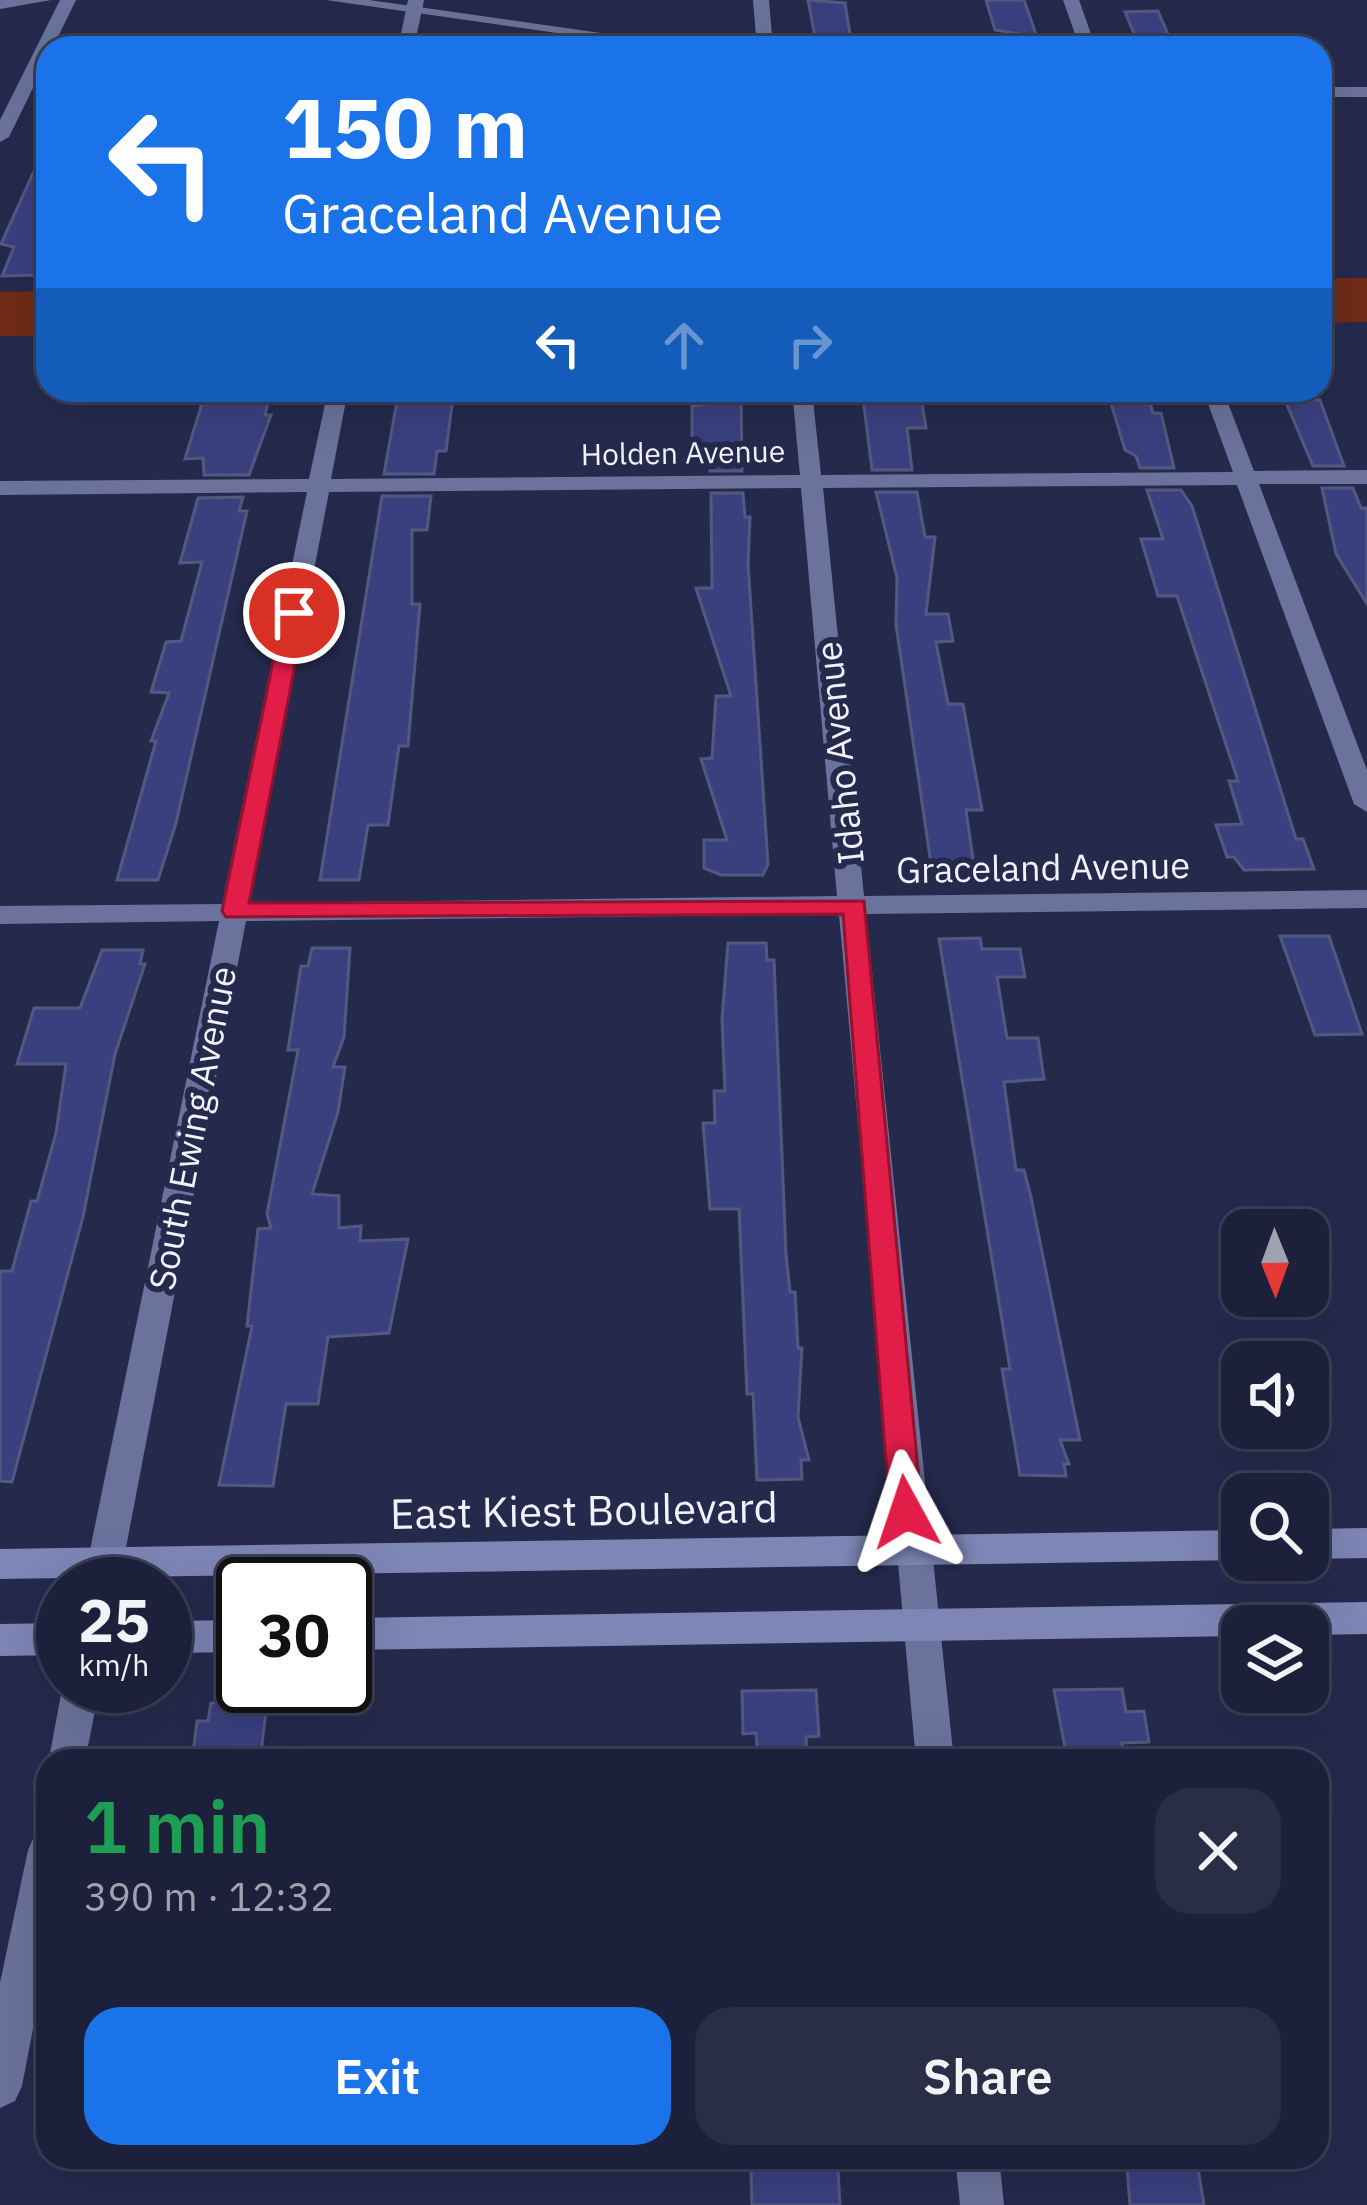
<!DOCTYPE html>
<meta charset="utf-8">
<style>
:root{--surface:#1c203a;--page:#292d45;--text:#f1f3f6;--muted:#a0a3af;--line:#3a3e54;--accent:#1a73e8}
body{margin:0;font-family:"IBM Plex Sans",sans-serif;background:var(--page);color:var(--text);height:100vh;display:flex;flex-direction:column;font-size:45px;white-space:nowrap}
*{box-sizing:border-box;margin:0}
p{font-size:39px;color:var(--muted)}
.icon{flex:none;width:66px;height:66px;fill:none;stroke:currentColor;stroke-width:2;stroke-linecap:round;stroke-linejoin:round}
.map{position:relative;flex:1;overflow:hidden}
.side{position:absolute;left:36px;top:1749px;width:1293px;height:420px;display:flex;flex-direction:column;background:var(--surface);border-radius:36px;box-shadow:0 12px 48px #0002,0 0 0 3px var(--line)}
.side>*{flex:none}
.banner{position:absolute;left:36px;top:36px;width:1296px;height:366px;border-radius:36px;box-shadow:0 12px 48px #0002,0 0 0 3px var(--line);background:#1a73e8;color:#fff;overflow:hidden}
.needle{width:78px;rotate:179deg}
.buttons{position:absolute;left:1221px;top:1209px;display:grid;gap:24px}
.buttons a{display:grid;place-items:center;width:108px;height:108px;border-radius:24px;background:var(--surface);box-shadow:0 12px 48px #0002,0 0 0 3px var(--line);font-size:60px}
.speed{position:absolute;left:36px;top:1557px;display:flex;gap:24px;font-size:60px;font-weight:700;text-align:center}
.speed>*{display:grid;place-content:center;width:156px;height:156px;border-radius:50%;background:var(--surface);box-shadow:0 12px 48px #0002,0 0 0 3px var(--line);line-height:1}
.speed small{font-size:30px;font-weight:400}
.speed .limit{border:6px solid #111;border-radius:18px;background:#fff;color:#111}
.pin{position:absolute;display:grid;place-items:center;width:102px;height:102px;color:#fff;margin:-51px;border:6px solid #fff;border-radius:50%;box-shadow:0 3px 12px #0007}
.me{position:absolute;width:132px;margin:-66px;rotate:355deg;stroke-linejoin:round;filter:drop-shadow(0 0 9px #0008)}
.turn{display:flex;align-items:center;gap:42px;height:252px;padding:0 48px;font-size:54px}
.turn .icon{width:156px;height:156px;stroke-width:2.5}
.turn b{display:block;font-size:84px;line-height:102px}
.lanes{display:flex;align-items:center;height:114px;padding:0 48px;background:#0003;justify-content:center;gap:60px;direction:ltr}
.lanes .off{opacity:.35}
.round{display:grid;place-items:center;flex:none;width:126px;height:126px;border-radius:36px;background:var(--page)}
.summary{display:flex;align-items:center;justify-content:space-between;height:204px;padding:0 48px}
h1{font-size:72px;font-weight:600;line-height:90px;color:#1e9e55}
.cta{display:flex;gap:24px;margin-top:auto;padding:24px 48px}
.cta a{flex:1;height:138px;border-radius:36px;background:var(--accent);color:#fff;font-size:48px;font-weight:600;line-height:138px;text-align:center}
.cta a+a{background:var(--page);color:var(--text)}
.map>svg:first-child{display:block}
.green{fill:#702b17}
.building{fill:#3a407e;stroke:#525980;stroke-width:3}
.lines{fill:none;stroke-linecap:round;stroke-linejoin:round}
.minor{fill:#6b739c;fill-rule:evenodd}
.tertiary{fill:#6b739c;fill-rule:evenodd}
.secondary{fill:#7d86b5;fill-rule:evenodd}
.route{fill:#e11d48;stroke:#92132f;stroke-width:3}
.labels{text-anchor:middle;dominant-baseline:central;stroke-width:12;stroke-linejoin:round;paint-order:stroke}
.far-street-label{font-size:30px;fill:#f0f2fc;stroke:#252a4d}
.street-label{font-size:36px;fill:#f0f2fc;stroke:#252a4d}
.near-street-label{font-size:42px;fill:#f0f2fc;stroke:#252a4d}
</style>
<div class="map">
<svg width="1367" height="2205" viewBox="0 0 1367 2205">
<rect width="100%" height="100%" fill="#252a4d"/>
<g class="green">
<polygon points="1367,278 1367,322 1320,323 1320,278"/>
<polygon points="48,291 48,336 0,336 0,292"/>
</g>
<g class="building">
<polygon points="808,0 845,3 852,47 816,42"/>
<polygon points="986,0 1024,0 1037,37 995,30"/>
<polygon points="1158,11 1174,48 1140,48 1125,12"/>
<polygon points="48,140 48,250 38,275 2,276 14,247 1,244"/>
<polygon points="206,390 271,390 265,415 271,415 249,475 204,475 203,458 185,459"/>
<polygon points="399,390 454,390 446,451 437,451 434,474 384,474"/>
<polygon points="705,390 741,390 742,471 710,471 710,460 692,460 692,406 705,404"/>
<polygon points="862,390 920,390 926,428 907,428 912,470 872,470"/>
<polygon points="1149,399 1153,413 1161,413 1174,468 1140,468 1136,456 1125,450 1110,400"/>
<polygon points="1285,400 1320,400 1344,466 1313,466"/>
<polygon points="1322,488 1353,488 1361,508 1367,508 1367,604 1336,554"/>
<polygon points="1147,490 1181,490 1192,506 1296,839 1303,839 1314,869 1244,870 1234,857 1227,857 1216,825 1242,824 1229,781 1238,781 1177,596 1158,596 1141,539 1163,539"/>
<polygon points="876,492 917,492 925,537 935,537 926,614 948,614 953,641 936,642 948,704 963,704 982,810 966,810 975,873 936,873 931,864 896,625 897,578"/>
<polygon points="711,493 743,493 745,517 750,517 748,564 768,864 763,875 721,875 704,868 704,840 727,840 701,759 712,758 716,696 731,696 696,588 712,588"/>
<polygon points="382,496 431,496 427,530 412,530 412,604 420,604 408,746 399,746 388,825 368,825 359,880 320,880"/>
<polygon points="243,497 239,511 247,511 176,823 158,880 117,880 156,741 151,741 169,693 151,692 166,642 181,641 202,562 180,563 198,498"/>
<polygon points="1280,936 1329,936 1362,1034 1315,1035"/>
<polygon points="980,938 982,949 1020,949 1025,977 997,977 1007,1038 1038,1038 1044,1079 1004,1082 1016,1170 1024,1170 1031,1197 1080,1440 1060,1440 1069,1464 1064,1464 1066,1476 1020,1475 1002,1369 1010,1369 939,939"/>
<polygon points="728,943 766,943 767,960 774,960 786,1254 790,1292 795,1292 798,1348 802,1348 798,1417 809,1460 801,1460 802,1479 757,1480 753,1394 747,1394 739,1209 710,1209 703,1123 715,1123 714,1091 725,1091 722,1019"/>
<polygon points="312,948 350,948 344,1037 333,1067 345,1067 338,1112 312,1194 339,1196 339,1228 361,1226 360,1241 408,1239 389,1333 328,1337 318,1404 286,1404 273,1486 219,1485 252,1326 247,1326 258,1229 271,1228 267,1214 298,1050 288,1050 301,966 308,966"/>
<polygon points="102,950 143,950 140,964 145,964 115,1054 83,1217 12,1482 0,1481 0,1271 12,1271 31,1201 37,1201 56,1133 66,1064 17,1064 34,1008 80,1008"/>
<polygon points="1122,1689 1126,1712 1144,1711 1149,1742 1122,1743 1125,1761 1078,1761 1077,1753 1066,1753 1054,1690"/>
<polygon points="816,1690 819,1736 806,1737 807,1761 758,1761 756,1733 743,1734 742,1691"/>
<polygon points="267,1702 260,1761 192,1761 197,1721 208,1721 211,1703"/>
<polygon points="1127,2168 1198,2168 1204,2205 1130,2205"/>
<polygon points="751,2169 838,2169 840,2205 752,2205"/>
</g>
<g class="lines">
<g class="minor">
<polygon points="60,0 76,0 9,137 0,142 0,120"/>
<polygon points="408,0 424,0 414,48 398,48"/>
<polygon points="753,0 769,0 773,48 757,48"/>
<polygon points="1063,0 1079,0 1096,48 1080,48"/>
<path d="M328,390h20l-17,89 469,-4 -8,-85h20l9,85 412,-3 -30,-82h20l31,81 113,-1v14h-108l108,286v42l-13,-8 -117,-319 -414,3 41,408 503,-6v18l-501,6 88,847h-38l-77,-847 -593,7 -127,663h-36l136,-663 -219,3v-18l222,-2 85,-412 -307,3v-14l309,-2zM801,488l36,408 -587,7 79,-411z"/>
<polygon points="63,1684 100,1686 85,1761 48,1764"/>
<polygon points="48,1831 48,1951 22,2086 15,2101 0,2108 0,1983 28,1850 34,1837"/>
<polygon points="955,2157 999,2157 1004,2205 960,2205"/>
</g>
<g class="tertiary">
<polygon points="0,0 51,0 0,9"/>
<polygon points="326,0 369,0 706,48 662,48"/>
<rect x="1320" y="87" width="47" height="10"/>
</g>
<g class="secondary">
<polygon points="1367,1528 1367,1558 1308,1559 1308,1529"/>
<polygon points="1242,1530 1242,1560 0,1579 0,1549"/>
<polygon points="1367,1602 1367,1634 1308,1635 1308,1626 1242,1626 1242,1636 345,1650 345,1618"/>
<polygon points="243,1620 243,1652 165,1653 165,1621"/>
<polygon points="63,1623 63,1655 0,1656 0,1624"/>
</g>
</g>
<polygon class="route" points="294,606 305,613 249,903 864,901 922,1512 917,1521 894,1521 890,1512 843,914 226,917 222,911 283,613"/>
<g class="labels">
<g class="far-street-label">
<text transform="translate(683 452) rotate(-1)">Holden Avenue</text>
</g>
<g class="street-label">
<text transform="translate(839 753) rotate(-96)">Idaho Avenue</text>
<text transform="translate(1043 867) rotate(-1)">Graceland Avenue</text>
<text transform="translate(192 1128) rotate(-79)">South Ewing Avenue</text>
</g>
<g class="near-street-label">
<text transform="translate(584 1510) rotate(-1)">East Kiest Boulevard</text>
</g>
</g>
</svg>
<div class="buttons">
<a><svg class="needle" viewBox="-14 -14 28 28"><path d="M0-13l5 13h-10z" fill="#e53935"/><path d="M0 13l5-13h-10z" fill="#a0a3af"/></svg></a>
<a><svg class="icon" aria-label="sound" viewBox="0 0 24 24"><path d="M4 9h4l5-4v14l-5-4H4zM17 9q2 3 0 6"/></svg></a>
<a><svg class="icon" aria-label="search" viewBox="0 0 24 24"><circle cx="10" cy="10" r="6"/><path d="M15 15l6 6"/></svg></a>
<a><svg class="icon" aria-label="layers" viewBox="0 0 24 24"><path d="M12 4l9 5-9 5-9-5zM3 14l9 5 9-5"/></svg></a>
</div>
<div class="speed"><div>25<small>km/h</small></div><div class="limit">30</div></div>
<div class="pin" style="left:294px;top:613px;background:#d93025"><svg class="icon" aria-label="arrive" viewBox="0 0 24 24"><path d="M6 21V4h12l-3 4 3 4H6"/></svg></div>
<svg class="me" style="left:906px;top:1512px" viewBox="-20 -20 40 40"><path d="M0-17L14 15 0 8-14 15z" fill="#e11d48" stroke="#fff" stroke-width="4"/></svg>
<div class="banner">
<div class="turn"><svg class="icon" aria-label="left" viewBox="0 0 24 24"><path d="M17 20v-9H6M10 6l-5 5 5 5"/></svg><div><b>150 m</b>Graceland Avenue</div></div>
<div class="lanes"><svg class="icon" aria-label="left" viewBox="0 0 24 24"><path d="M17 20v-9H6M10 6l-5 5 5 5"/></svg><svg class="icon off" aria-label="ahead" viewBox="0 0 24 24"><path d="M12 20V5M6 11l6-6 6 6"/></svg><svg class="icon off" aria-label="right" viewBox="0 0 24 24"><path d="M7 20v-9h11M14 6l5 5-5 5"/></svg></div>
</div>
<section class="side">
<div class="summary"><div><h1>1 min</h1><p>390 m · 12:32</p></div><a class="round"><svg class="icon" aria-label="close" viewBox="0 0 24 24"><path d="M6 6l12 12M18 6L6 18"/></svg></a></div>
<div class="cta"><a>Exit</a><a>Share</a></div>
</section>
</div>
